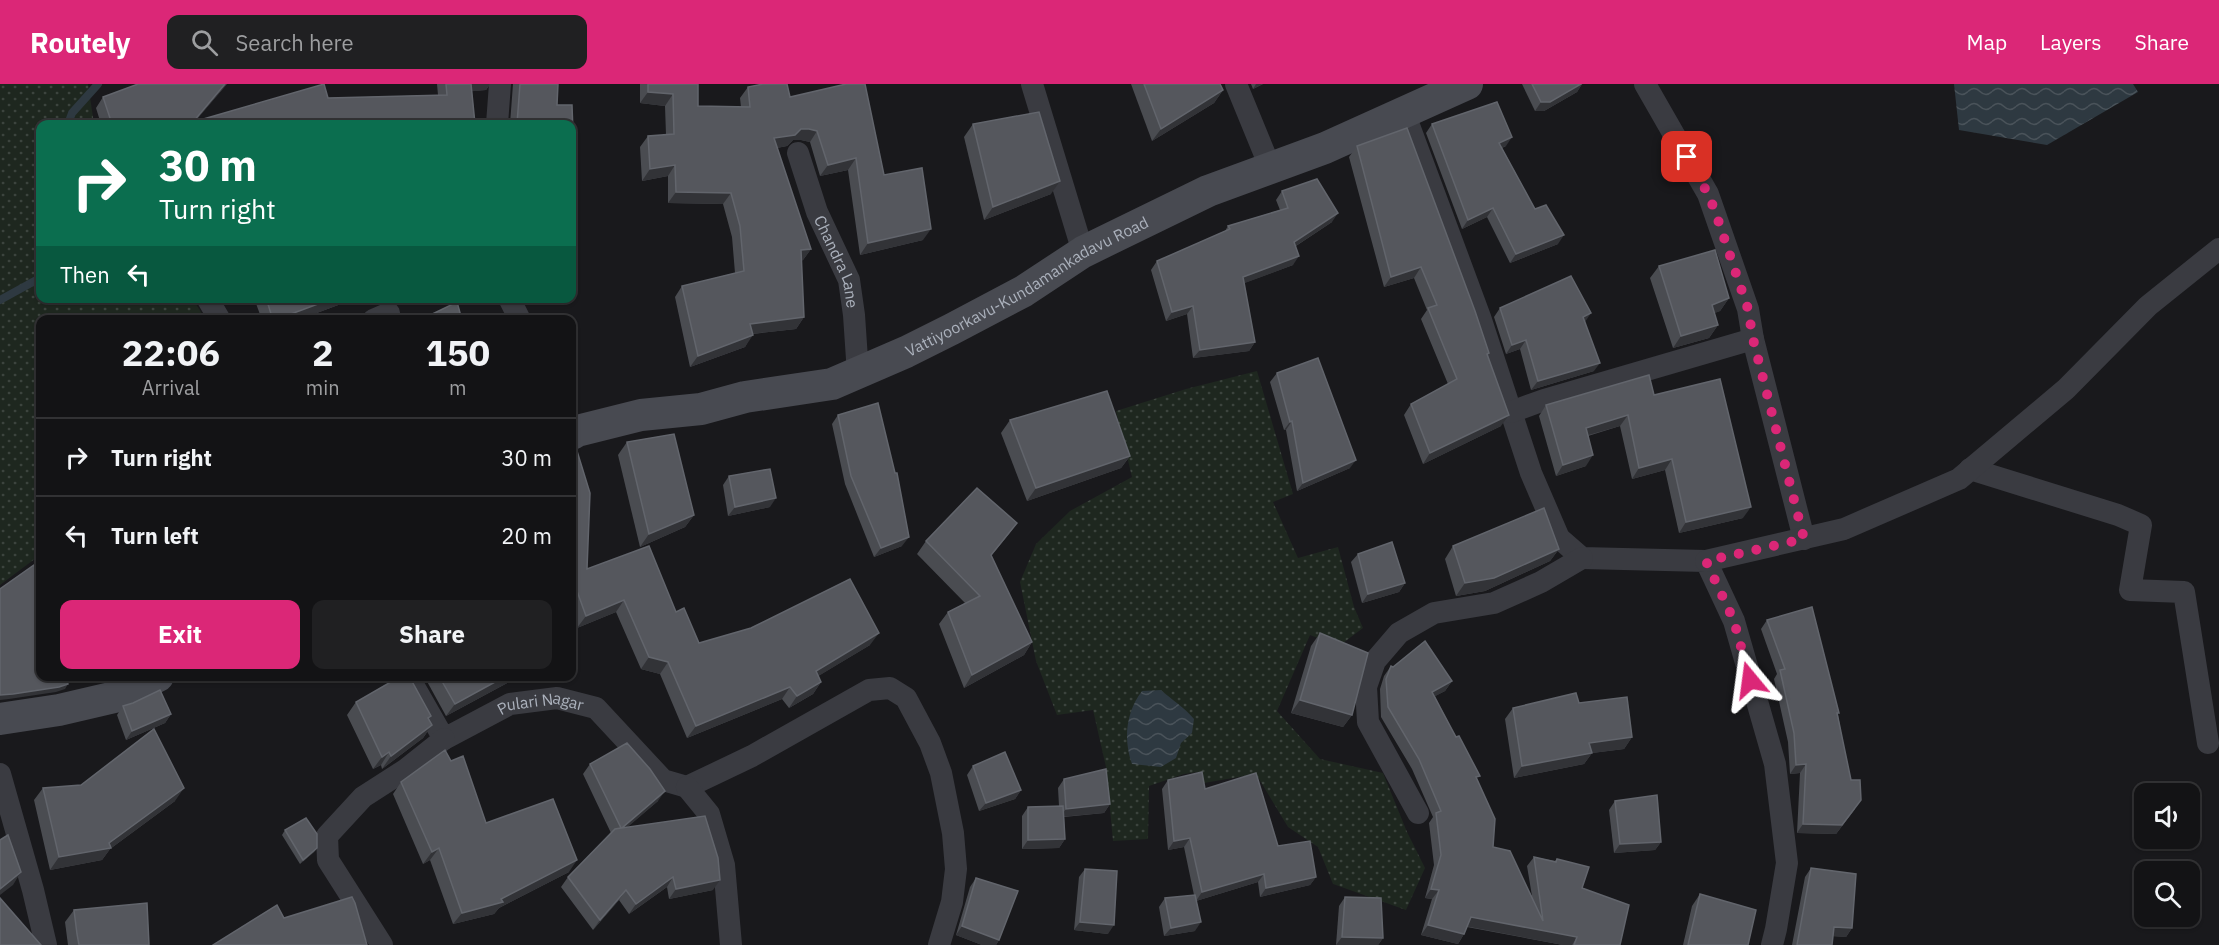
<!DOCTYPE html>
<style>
:root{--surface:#131315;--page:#202022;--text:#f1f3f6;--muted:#9d9ea0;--line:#323234;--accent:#db2777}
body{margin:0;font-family:"IBM Plex Sans",sans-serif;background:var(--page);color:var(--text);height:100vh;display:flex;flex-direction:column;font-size:22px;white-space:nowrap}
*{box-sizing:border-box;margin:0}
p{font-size:20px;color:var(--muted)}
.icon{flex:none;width:33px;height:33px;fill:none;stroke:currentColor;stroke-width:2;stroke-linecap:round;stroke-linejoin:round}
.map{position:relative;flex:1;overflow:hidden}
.side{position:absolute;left:36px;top:231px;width:540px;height:366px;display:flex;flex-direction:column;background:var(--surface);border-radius:12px;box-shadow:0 2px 4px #0004,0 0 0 2px var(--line)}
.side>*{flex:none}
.guide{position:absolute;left:36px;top:36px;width:540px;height:183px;border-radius:12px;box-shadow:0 2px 4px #0004,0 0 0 2px var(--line);background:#0b6e4f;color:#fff;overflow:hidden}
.controls{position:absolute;left:2134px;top:699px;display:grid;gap:12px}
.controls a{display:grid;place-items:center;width:66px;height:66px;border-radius:12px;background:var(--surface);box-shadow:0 2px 4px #0004,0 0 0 2px var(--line);font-size:30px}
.pin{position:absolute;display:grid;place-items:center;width:51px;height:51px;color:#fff;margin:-26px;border-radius:12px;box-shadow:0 3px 9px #0006}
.me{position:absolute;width:66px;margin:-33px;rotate:344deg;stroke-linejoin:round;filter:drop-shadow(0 0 4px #0008)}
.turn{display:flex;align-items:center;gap:21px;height:126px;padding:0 24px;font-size:27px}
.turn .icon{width:78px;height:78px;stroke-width:2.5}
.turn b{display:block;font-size:42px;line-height:51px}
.then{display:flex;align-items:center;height:57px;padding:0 24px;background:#0003;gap:12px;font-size:22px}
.eta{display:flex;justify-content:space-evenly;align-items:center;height:102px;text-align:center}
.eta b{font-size:36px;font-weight:800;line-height:42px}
.action{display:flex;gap:12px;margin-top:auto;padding:12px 24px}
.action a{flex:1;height:69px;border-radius:12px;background:var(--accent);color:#fff;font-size:24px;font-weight:800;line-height:69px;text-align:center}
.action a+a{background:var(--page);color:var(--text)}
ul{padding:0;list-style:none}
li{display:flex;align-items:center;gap:18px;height:78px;padding:0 24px;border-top:2px solid var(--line)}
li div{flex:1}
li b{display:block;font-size:22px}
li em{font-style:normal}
header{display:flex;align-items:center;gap:36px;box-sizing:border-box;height:84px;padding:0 30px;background:var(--accent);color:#fff}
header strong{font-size:28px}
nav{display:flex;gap:33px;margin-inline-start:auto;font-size:21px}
.search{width:420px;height:54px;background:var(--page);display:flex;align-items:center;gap:15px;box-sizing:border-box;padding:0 21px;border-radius:12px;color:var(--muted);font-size:22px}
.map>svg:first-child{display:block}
.grass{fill:url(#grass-dots)}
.water{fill:url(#water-waves)}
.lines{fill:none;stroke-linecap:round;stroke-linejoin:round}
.stream{stroke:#2e3941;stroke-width:8}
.street{stroke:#3a3b41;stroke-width:22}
.secondary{stroke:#484a51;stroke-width:32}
.wall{fill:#4a4c51}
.shaded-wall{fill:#323337}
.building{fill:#55575d;stroke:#62656c;stroke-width:1.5}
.route{stroke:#db2777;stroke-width:10;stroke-dasharray:0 18}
.labels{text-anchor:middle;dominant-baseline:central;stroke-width:6;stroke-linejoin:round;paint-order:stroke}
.street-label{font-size:16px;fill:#abb1bc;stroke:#141417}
</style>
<header>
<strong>Routely</strong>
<div class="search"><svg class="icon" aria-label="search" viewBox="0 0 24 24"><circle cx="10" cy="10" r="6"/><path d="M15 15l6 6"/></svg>Search here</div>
<nav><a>Map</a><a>Layers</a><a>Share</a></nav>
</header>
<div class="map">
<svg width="2219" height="861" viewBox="0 0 2219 861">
<defs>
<pattern id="grass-dots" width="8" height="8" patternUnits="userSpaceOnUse" patternTransform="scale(1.5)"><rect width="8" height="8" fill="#1e271f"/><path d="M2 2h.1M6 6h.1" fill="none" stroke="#3c443e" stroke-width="1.8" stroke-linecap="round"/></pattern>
<pattern id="water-waves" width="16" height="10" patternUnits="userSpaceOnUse" patternTransform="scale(1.5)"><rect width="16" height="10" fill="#2e3941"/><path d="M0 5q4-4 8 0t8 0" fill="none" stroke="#4a535a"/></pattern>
</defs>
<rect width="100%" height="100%" fill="#19191c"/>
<g class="grass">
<polygon points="0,0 88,0 94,40 40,40 40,214 193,215 205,235 40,236 40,471 0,501"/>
<polygon points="1257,287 1293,410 1273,418 1298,474 1338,463 1354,523 1363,544 1339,562 1310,551 1277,627 1320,675 1383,689 1407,748 1425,784 1406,826 1333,800 1318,763 1288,743 1256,690 1204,699 1198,688 1184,690 1149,702 1148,755 1113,757 1106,683 1093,626 1057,631 1036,577 1020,498 1036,460 1070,427 1132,393 1116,327 1186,305"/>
</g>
<g class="water">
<polygon points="1954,0 2133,0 2138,8 2047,61 1959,46"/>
<path d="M1161,606c11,10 23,17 33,29l-2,14 -11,10 -5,15 -15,9 -29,-3c-9,-25 -6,-52 10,-73z"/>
</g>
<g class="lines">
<g class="stream">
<polyline points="68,40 72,29 98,0"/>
<polyline points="0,216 40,194"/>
</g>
<g class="street">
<polyline points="1032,0 1083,168"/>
<polyline points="1236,0 1270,83"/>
<polyline points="1645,0 1708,110 1748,225 1753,255 1804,455"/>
<polyline points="1404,28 1480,233 1531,389 1559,454 1582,474 1706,477 1734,537 1775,680 1787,779 1776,845 1772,861"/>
<polyline points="497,40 500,0"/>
<path id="s1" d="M798,69l19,59 32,68 5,35 4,59"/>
<polyline points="207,214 220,236"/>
<polyline points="509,214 520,236"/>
<polyline points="373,236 389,229"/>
<polyline points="1511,328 1544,316 1753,255"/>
<polyline points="1970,385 2118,431 2141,441 2130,506 2184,508 2208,659"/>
<polyline points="1706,477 1844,445 1959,395 2066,305 2148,222 2219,165"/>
<path id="s2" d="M408,592l36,63 66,-35 47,-6 39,10 67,72 24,7"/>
<polyline points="0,690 33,806 46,861"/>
<polyline points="687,703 752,672 869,606 890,604 906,614 930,659 941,689 953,749 956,785 952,818 939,861"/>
<polyline points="687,703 709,730 724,781 731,861"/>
<polyline points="1418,729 1368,638 1366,603 1375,577 1399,549 1434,529 1494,519 1541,498 1582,474"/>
<polyline points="382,861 328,776 327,752 363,713 405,686 444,655"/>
</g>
<g class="secondary">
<path id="s3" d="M572,350l5,-3 64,-16 60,-6 44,-12 87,-13 74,-32 46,-23 72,-38 59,-39 125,-61 117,-43 142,-64"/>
<polyline points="0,635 59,626 119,612 158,592"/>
</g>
</g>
<g class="wall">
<polygon points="138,0 227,0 195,37 328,14 438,11 437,0 490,0 486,6 472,7 475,40 101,40 96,24 103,13"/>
<polygon points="513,0 558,0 557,21 572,40 510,40"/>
<polygon points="640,0 698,0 698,22 741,23 740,14 748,3 790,13 884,91 923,156 860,171 848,86 820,92 810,58 801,56 793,56 787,62 777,64 811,165 803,176 801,177 804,233 796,245 752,250 745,263 690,283 675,213 682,202 735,189 732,153 723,120 668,119 668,92 642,97 640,63 648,52 666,51 665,22 640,19"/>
<polygon points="1131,0 1220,0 1223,6 1214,19 1152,57"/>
<polygon points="1251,0 1263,0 1253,5"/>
<polygon points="1522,0 1582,0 1577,8 1544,27 1535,27"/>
<polygon points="973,40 1051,110 984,136 964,53"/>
<polygon points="1432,40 1506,62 1502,64 1535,125 1558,160 1510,179 1487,133 1462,145 1426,49"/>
<polygon points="1357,62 1489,269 1487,271 1501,342 1423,380 1404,331 1411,320 1448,300 1421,235 1427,226 1414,194 1384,203 1349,73"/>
<polygon points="1282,107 1332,138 1296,162 1293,181 1244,199 1255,258 1249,267 1193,274 1187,230 1166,237 1151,186 1157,177 1225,147 1228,142 1280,126 1276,116"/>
<polygon points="1659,182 1729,214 1720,227 1714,229 1718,241 1709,254 1673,264 1650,194"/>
<polygon points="254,214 357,214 298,236 262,236"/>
<polygon points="1500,224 1585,238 1594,287 1531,306 1520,265 1506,270 1494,233"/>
<polygon points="1277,289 1350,384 1297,407 1286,346 1284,346 1270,298"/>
<polygon points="1654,311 1743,434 1679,449 1665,386 1632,395 1620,342 1588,352 1586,382 1556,392 1539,332 1546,321"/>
<polygon points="838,331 895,389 902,462 874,473 845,400 832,340"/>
<polygon points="1010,336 1130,372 1121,384 1027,417 1001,349"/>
<polygon points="627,358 694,431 685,443 640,463 618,371"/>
<polygon points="572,370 587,485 676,528 699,559 870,561 818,592 821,598 813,610 789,624 782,615 687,654 660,590 641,585 616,528 577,544 572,528"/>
<polygon points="729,392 770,423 728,432 723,401"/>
<polygon points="1017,439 1008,451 991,472 1032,558 1024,571 964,604 939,540 948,528 965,519 917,470 926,457"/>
<polygon points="1453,462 1559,465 1550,477 1485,507 1456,512 1445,475"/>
<polygon points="1358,470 1405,499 1399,508 1362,519 1351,478"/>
<polygon points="1767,536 1838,631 1855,725 1836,750 1797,749 1800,689 1790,690 1788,658 1774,595 1777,590 1761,545"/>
<polygon points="1320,549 1352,631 1343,643 1291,629 1311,562"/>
<polygon points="1391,582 1452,597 1445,607 1435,612 1477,697 1493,763 1532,812 1527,782 1534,773 1555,777 1557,775 1582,804 1620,861 1563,861 1467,843 1464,850 1458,860 1421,851 1432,815 1425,814 1434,781 1429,739 1433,733 1412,685 1381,633 1380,605 1384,592"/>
<polygon points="424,592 514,592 511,597 446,632"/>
<polygon points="356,618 429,635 432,641 423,654 382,685 381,681 373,685 347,631"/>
<polygon points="1579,619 1632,653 1624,665 1592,669 1584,680 1514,694 1505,635 1513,624"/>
<polygon points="123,622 171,630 165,639 126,656 117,631"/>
<polygon points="590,680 658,717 627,743 713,806 669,815 667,803 629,830 619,816 593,846 561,803 568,793 611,749 583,690"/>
<polygon points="973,682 1021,706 1015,715 979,727 967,691"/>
<polygon points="1064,695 1110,720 1104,729 1064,733 1065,755 1059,764 1022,765 1022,732 1028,723 1059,722 1058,704"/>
<polygon points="1168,696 1205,705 1316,793 1310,801 1260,813 1258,798 1196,817 1195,847 1164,852 1159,823 1165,814 1194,811 1184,763 1168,766 1162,705"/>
<polygon points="401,698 486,739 569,788 499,824 494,830 453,840 430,776 423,780 393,710"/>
<polygon points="43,704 175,717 110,765 102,776 50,786 34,716"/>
<polygon points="1615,717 1661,758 1655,766 1614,769 1609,726"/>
<polygon points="285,746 317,764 314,768 300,780 282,751"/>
<polygon points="1811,784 1852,844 1846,853 1833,852 1832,861 1792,861 1805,793"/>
<polygon points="1085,785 1108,850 1074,846 1079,793"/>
<polygon points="976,794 999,856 996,861 982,861 956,851 970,803"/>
<polygon points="1700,810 1748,861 1683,861 1692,822"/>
<polygon points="1345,813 1383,854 1378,861 1336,861 1339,822"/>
<polygon points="74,826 149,861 68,861 65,838"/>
</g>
<g class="shaded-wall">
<polygon points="225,0 227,0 193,40 191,40"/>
<polygon points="469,0 490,0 486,6 464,8"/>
<polygon points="1256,0 1263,0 1253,5"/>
<polygon points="1581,0 1582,0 1577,8 1544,27 1535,27 1541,18"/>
<polygon points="1223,6 1214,19 1152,57 1161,45"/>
<polygon points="648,8 673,10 665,22 640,19"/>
<polygon points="801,45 809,45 817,47 810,58 801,56 793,56 787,62 766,66 774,54"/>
<polygon points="1512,53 1506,62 1493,67 1499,59"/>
<polygon points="856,74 848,86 820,92 828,81"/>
<polygon points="675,81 668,92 642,97 650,85"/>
<polygon points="1060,97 1051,110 984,136 993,123"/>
<polygon points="676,108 731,109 723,120 668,119"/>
<polygon points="1493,124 1487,133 1462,145 1468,136"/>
<polygon points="1338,129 1332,138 1288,167 1294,158"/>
<polygon points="931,145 923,156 860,171 868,159"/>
<polygon points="1564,151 1558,160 1510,179 1516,170"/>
<polygon points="811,165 803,176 793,178 801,166"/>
<polygon points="1299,172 1293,181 1237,202 1243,193"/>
<polygon points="1421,183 1414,194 1384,203 1391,193"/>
<polygon points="334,214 357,214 298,236 275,236"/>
<polygon points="1729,214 1720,227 1703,234 1712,221"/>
<polygon points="1193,222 1187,230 1166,237 1172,228"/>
<polygon points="1591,229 1585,238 1583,233"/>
<polygon points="804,233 796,245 742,251 750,240"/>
<polygon points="1718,241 1709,254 1673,264 1681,252"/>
<polygon points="753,251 745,263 690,283 698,272"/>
<polygon points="1526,256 1520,265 1506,270 1512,261"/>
<polygon points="1255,258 1249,267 1193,274 1200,266"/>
<polygon points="1600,279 1594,287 1531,306 1538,297"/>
<polygon points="1509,331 1501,342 1423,380 1430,369"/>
<polygon points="1628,331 1620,342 1578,354 1586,344"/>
<polygon points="1292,337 1286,346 1284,346 1290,338"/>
<polygon points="1593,371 1586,382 1556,392 1563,381"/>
<polygon points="1130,372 1121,384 1027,417 1036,404"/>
<polygon points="1672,375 1665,386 1632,395 1639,384"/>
<polygon points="1356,376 1350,384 1297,407 1303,399"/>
<polygon points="776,414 770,423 728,432 735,423"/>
<polygon points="1751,423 1743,434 1679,449 1686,438"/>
<polygon points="694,431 685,443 640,463 649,450"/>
<polygon points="1017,439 1008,451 982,483 991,471"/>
<polygon points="909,453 902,462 874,473 881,464"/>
<polygon points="1559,465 1550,477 1485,507 1456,512 1465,499"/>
<polygon points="1405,499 1399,508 1362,519 1368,510"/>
<polygon points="624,516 616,528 577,544 586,532"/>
<polygon points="879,549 870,561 807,599 816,587"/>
<polygon points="1032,558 1024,571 964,604 972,591"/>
<polygon points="649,573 668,578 660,590 641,585"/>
<polygon points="506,592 514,592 511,597 446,632 455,620"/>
<polygon points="1452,597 1445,607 1426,617 1432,608"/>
<polygon points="821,598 813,610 789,624 797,612"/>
<polygon points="68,600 65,605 56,608 9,615 0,616 0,611"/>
<polygon points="790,603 782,615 687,654 696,642"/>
<polygon points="1300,616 1352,631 1343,643 1291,629"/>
<polygon points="171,630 165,639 126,656 132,647"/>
<polygon points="432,641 423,654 382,685 391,672"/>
<polygon points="1632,653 1624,665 1592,669 1584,680 1514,694 1522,682 1589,659"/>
<polygon points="389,668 381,681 373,685 382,673"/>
<polygon points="1806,680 1800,689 1790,690 1796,681"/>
<polygon points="184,704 175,717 110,765 102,776 50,786 59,773 109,759"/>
<polygon points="1021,706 1015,715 979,727 986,719"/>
<polygon points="665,707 658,717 615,754 622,744"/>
<polygon points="1861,716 1836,750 1797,749 1803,740"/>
<polygon points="1110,720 1104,729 1060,733 1066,725"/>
<polygon points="1190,754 1184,763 1168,766 1174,757"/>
<polygon points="1065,755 1059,764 1022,765 1028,756"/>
<polygon points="1661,758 1655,766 1614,769 1620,760"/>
<polygon points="317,764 314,768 300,780 303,776"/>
<polygon points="439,764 430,776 423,780 432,768"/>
<polygon points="577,776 569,788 499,824 494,830 453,840 462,829 501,815"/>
<polygon points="21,788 13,801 0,811 0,805"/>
<polygon points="1264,790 1258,798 1196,817 1202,808"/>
<polygon points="673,793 667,803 629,830 636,820"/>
<polygon points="1316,793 1310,801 1260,813 1266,804"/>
<polygon points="720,796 713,806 669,815 676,805"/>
<polygon points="1431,805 1439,806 1432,815 1425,814"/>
<polygon points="626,806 619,816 593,846 600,836"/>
<polygon points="1471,833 1577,853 1572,861 1563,861 1465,842"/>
<polygon points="1080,838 1114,841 1108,850 1074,846"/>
<polygon points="1201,838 1195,847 1164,852 1171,844"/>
<polygon points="1428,841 1464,850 1458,860 1421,851"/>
<polygon points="962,842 999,856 996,861 982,861 956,851"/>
<polygon points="1834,843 1852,844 1846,853 1828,852"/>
<polygon points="1342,853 1383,854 1378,861 1336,861"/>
</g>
<g class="building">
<polygon points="138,0 225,0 193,38 324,0 328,14 447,11 446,0 471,0 475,40 112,40 103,13"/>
<polygon points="520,0 558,0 557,21 572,21 574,77 572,77 572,40 517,40"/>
<polygon points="648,0 698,0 698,22 750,23 748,3 763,0 787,0 790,13 846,0 865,0 884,91 922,84 931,145 868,159 856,74 828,81 817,47 809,45 801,45 795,51 774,54 811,165 801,166 804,233 750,240 753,251 698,272 682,202 744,187 740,142 731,109 676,108 675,81 650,85 648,52 674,50 673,10 648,8"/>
<polygon points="1144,0 1220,0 1223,6 1161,45"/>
<polygon points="1532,0 1581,0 1550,18 1541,18"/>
<polygon points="1497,18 1512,53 1499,59 1535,125 1546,121 1564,151 1516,170 1493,124 1468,136 1432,40"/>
<polygon points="1039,28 1060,97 993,123 973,40"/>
<polygon points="1407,44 1475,227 1489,269 1487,270 1509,331 1430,369 1411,320 1457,295 1428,224 1437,221 1421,183 1391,193 1357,62"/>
<polygon points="1317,95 1338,129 1294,158 1299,172 1243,193 1255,258 1200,266 1193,222 1172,228 1157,177 1230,145 1228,142 1288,124 1282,107"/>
<polygon points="1715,166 1729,214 1712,221 1718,241 1681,252 1659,182"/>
<polygon points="1571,192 1591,229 1583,233 1600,279 1538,297 1526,256 1512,261 1500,224"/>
<polygon points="266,214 334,214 275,236 273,236"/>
<polygon points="457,218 462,236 420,236"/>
<polygon points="1318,274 1356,376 1303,399 1292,337 1290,338 1277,289"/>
<polygon points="1649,291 1654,311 1720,295 1751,423 1686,438 1672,375 1639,384 1628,331 1586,344 1593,371 1563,381 1546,321"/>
<polygon points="1107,307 1130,372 1036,404 1010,336"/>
<polygon points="878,319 895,389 897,389 909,453 881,464 851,392 838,331"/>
<polygon points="674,350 694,431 649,450 627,358"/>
<polygon points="577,367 590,409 587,485 649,462 676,528 684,524 699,559 751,544 850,495 879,549 816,587 821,598 797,612 790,603 696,642 668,578 649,573 624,516 586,532 572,493 572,370"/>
<polygon points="770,385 776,414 735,423 729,392"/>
<polygon points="977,404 1017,439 991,471 1032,558 972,591 948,528 980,512 926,457"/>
<polygon points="1544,424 1559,465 1494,494 1465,499 1453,462"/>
<polygon points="1392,458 1405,499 1368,510 1358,470"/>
<polygon points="34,481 40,503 40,592 66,592 68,600 59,603 13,610 0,611 0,505"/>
<polygon points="1812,523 1839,629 1837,629 1851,696 1860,696 1861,716 1842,741 1803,740 1806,680 1796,681 1794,649 1780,586 1785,585 1767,536"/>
<polygon points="1320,549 1368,569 1352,631 1300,616"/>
<polygon points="1425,557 1452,597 1432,608 1456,653 1459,652 1480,692 1476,693 1495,735 1493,763 1510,767 1543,837 1534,773 1556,778 1557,775 1589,783 1582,804 1629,821 1620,861 1574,861 1577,853 1471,833 1464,850 1428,841 1439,806 1431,805 1441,771 1436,729 1441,727 1419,675 1388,623 1386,595 1391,582 1393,583"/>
<polygon points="401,592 409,592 431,632 428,634 432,641 391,672 389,668 382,673 356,618"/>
<polygon points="439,592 506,592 455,620"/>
<polygon points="160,606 171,630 132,647 123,622 133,619"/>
<polygon points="1576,609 1579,619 1627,613 1632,653 1589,659 1592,669 1522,682 1513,624"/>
<polygon points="154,645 184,704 109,759 111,764 59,773 43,704 81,701"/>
<polygon points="627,659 650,685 665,707 622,744 705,732 718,774 720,796 676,805 673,793 636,820 626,806 600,836 568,793 615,745 621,744 590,680"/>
<polygon points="445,666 451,677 463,672 486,739 553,715 577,776 501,815 503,818 462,829 439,764 432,768 401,698"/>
<polygon points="1005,668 1021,706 986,719 973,682"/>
<polygon points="1106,685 1110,720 1066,725 1064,695"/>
<polygon points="1202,688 1205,705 1256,689 1278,762 1310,757 1316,793 1266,804 1264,790 1202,808 1190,754 1174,757 1168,696"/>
<polygon points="1657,711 1661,758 1620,760 1615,717"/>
<polygon points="1063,722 1065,755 1028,756 1028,723"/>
<polygon points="306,734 317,750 317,764 303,776 285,746"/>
<polygon points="8,751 21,788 0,805 0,756"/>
<polygon points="1811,784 1856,790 1852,844 1834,843 1832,861 1797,861"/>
<polygon points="1085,785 1117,787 1114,841 1080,838"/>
<polygon points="976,794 1018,807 999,856 962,842"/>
<polygon points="1700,810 1756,826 1748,861 1688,861"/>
<polygon points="1195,811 1201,838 1171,844 1165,814"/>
<polygon points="352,813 355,819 367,861 213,861 277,821 284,834"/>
<polygon points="1345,813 1381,814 1383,854 1342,853"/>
<polygon points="0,814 41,861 0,861"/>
<polygon points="147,819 149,861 79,861 77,850 74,826"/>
</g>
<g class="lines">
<polyline class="route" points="1687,73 1708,110 1715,127 1748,225 1753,255 1804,455 1706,477 1734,537 1750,596"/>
</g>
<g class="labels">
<g class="street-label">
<text stroke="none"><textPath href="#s1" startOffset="116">Chandra Lane</textPath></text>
<text stroke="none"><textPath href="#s3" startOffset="484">Vattiyoorkavu-Kundamankadavu Road</textPath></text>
<text stroke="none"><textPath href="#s2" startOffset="178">Pulari Nagar</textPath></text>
</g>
</g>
</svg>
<div class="controls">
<a><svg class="icon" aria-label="sound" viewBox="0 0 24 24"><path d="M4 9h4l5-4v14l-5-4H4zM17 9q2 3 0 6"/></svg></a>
<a><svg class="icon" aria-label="search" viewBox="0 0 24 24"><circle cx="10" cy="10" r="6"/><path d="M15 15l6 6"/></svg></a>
</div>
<div class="pin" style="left:1687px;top:73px;background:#d93025"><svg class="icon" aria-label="arrive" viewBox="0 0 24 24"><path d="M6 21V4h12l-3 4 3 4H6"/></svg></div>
<svg class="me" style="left:1750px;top:596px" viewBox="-20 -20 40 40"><path d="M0-17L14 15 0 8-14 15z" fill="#db2777" stroke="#fff" stroke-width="4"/></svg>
<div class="guide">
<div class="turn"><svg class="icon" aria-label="right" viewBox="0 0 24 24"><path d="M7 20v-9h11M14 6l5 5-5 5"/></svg><div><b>30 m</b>Turn right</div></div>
<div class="then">Then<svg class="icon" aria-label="left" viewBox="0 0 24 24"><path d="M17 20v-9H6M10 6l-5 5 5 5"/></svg></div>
</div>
<section class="side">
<div class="eta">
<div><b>22:06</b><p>Arrival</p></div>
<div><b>2</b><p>min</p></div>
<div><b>150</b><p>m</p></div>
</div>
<ul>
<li><svg class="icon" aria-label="right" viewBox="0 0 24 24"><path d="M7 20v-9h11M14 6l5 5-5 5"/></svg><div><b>Turn right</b></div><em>30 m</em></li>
<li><svg class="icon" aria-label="left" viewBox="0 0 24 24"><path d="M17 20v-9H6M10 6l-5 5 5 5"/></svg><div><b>Turn left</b></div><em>20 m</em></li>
</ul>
<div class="action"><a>Exit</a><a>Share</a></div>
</section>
</div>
